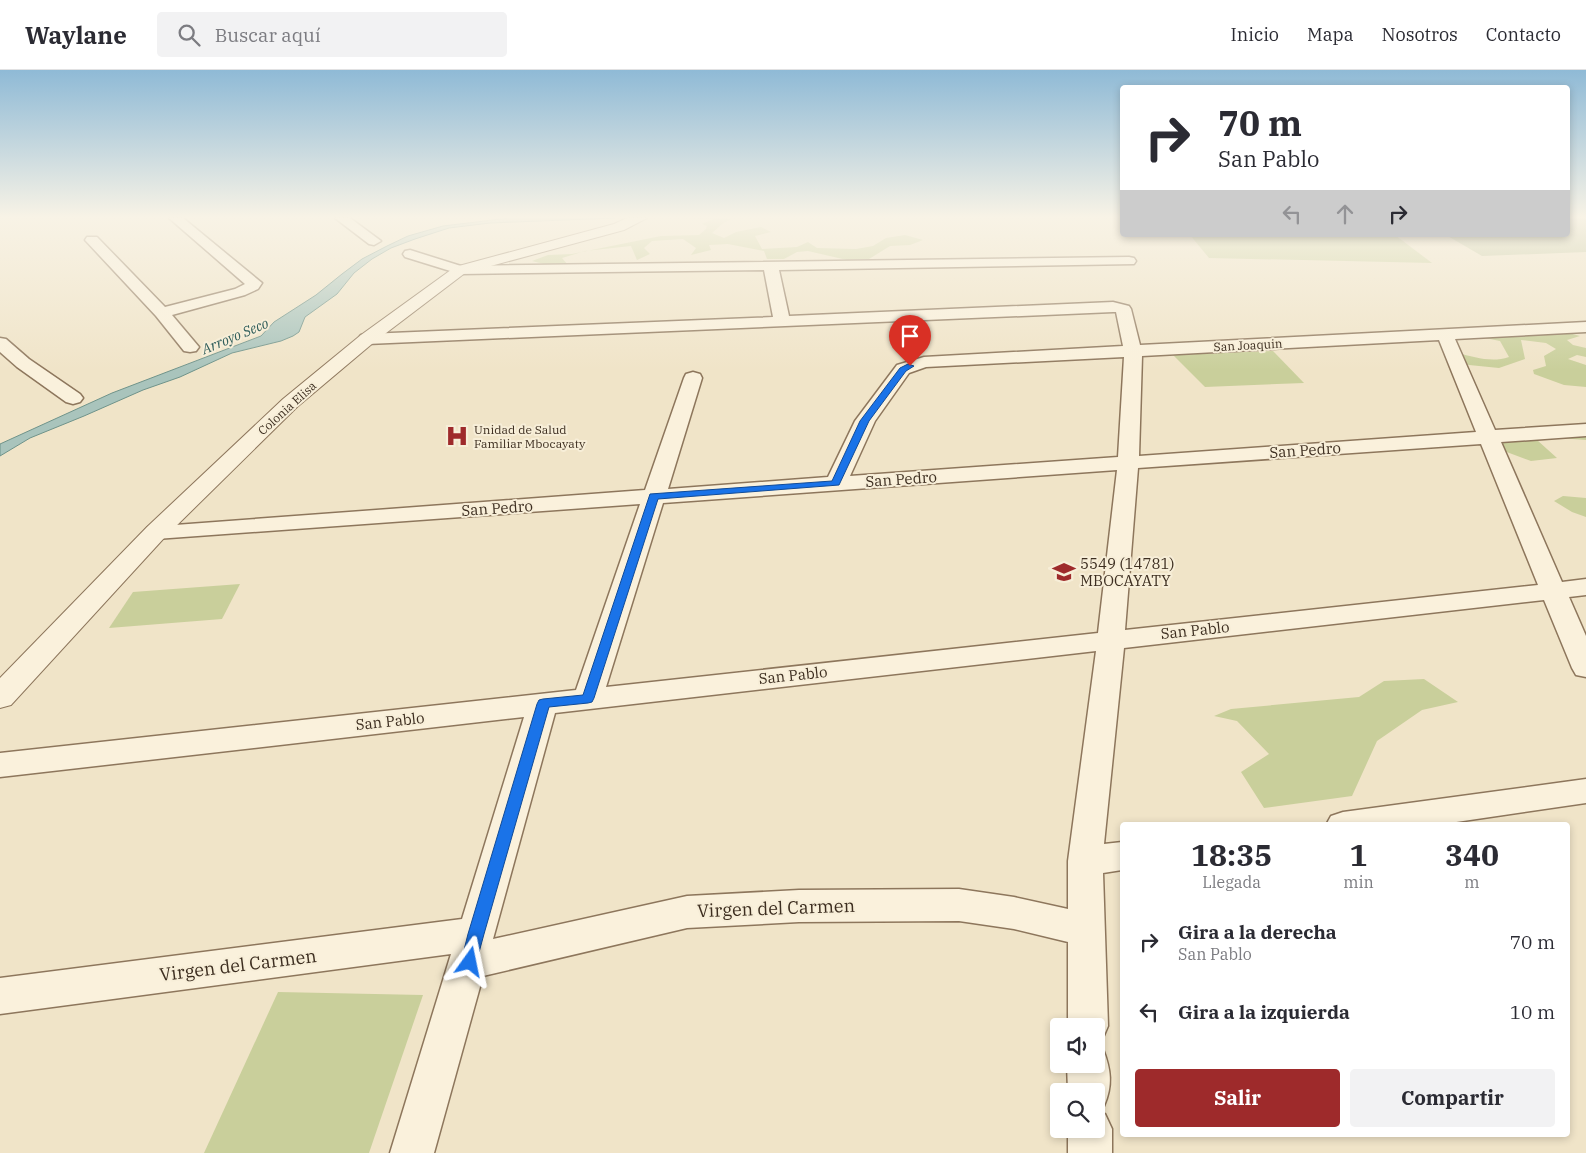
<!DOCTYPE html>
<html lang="es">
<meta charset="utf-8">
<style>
:root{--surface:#fff;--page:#f2f2f3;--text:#2b2b33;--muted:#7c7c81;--line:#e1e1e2;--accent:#9e2a2b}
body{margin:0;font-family:"IBM Plex Serif",serif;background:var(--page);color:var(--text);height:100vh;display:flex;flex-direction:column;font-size:19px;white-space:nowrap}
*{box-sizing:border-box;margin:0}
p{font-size:16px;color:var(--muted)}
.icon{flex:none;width:28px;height:28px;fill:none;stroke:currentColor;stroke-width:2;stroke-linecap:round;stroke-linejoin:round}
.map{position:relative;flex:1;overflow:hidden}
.details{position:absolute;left:1120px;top:752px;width:450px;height:315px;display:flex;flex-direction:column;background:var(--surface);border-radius:5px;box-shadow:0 2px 8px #0003}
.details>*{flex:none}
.top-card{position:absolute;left:1120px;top:15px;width:450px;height:152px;border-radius:5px;box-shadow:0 2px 8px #0003;background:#fff;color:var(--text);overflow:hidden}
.tools{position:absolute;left:1050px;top:948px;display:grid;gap:10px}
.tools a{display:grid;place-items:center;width:55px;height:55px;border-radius:5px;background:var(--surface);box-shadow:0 2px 8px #0003;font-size:25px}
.pin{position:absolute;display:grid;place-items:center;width:42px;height:42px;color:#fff;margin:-51px -21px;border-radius:50% 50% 50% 0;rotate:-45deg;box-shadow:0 0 5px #0007}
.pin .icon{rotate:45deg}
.me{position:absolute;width:55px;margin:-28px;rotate:12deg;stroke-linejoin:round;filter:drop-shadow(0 0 4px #0008)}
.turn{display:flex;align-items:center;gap:18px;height:105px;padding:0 15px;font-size:22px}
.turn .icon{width:65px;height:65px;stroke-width:2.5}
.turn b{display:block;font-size:35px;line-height:42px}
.lanes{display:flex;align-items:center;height:48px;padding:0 15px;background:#0003;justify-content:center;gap:25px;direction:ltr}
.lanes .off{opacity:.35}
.eta{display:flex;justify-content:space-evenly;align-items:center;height:85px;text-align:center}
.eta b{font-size:30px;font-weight:700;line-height:35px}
.primary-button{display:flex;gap:10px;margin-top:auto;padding:10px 15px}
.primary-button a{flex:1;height:58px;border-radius:5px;background:var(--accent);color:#fff;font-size:20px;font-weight:700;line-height:58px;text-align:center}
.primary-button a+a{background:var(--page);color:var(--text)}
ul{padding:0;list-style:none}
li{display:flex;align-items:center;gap:15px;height:70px;padding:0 15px}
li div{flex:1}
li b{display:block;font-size:19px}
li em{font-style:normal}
header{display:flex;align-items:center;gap:30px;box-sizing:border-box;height:70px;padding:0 25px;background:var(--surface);border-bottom:1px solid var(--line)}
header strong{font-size:24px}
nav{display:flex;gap:28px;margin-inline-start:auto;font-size:18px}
.search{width:350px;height:45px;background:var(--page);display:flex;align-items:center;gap:12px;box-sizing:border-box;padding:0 18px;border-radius:5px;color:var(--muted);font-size:19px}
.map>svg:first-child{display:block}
.green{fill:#c9cf9b}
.cemetery{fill:#bfc49a}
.water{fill:#a9c4bc;stroke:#6f938a}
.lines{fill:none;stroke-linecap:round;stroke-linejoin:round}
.minor-casing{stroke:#8d765c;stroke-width:3}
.tertiary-casing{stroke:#8d765c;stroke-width:2}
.minor{fill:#faf1dc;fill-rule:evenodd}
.tertiary{fill:#faf1dc;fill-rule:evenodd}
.route{fill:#1a73e8;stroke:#114b97}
.labels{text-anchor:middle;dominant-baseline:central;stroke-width:4;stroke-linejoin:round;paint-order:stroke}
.far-street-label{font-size:12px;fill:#3d2e20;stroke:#f7eed8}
.far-poi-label{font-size:12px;fill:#3d2e20;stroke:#f7eed8;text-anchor:start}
.far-water-label{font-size:14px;font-style:italic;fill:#2f5d5a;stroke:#f7eed8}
.street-label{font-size:15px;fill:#3d2e20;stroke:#f7eed8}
.poi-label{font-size:15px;fill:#3d2e20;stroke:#f7eed8;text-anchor:start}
.near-street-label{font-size:18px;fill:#3d2e20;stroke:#f7eed8}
</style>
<header>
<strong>Waylane</strong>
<div class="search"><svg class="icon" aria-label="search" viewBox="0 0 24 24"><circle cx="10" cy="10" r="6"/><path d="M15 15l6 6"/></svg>Buscar aquí</div>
<nav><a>Inicio</a><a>Mapa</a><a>Nosotros</a><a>Contacto</a></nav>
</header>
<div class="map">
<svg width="1586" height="1083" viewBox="0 0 1586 1083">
<rect width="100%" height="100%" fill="#f0e4c8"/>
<g class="green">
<polygon points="689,148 731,149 722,154 712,163 724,168 736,162 761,157 771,162 755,166 762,179 797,177 808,172 817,178 856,179 873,176 886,168 905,165 923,170 910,175 890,176 869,189 847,190 808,181 797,182 784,189 767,189 764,181 728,174 709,175 711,180 691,185 696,178 683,169 652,171 644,178 650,184 637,190 631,176 585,181 562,188 568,195 614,194 633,197 564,199 532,191 548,185 572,184 661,166 699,165 706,159 707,156 702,154 714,149"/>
<polygon points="1190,165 1395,165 1432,193 1209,188"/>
<path d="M1565,262l15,4 -13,4 6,5 13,3v9l-9,-2 -9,4 18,6v22l-22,-2 -30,-11 -1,-4 13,-4 -2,-10 12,-7 -10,-6 -25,-3 4,19 -26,9 -30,-3 -17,-5 5,-7c18,4 34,10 52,4l-9,-16 -15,-3 -8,-5z"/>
<polygon points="1273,281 1304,313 1205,317 1173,285"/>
<polygon points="1521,357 1586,360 1586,370 1546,367 1537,370 1557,388 1531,391 1496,378 1487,369"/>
<polygon points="1563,426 1586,428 1586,447 1572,442 1554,431"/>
<polygon points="240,514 222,549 109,558 133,522"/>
<polygon points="1424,609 1458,632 1422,640 1377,671 1352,726 1264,738 1241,702 1269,684 1237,651 1214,646 1231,639 1359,627 1384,611"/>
<polygon points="278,922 423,925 369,1083 204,1083"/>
</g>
<polygon class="cemetery" points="1568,148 1586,148 1586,182 1482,186 1446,165 1568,165"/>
<polygon class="water" points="509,148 614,148 490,153 449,158 415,169 391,178 372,189 354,203 337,224 305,247 299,262 293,266 281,271 232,283 180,307 143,320 84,346 30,368 0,386 0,374 112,323 261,266 274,252 316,225 342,204 362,189 387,176 408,166 443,156"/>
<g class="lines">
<defs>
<g id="minor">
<polygon points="169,148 183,148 262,213 258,219 245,225 172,245 199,277 196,281 190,282 184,281 156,246 85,170 87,167 97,167 165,237 235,219 245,214"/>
<polygon points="335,148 350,148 381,171 374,175 369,174"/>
<path d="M410,180l51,16 668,-9 5,1 2,3 -2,3 -355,6 10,46 324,-14 16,4 2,3 9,36 446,-23v10l-131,7 40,91 91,-6v12l-85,6 61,140 24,-3v16l-17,2 17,39v41l-10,-2 -4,-7 -28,-68 -420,48 -20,196 18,-2v28l-19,3 5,153 -6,14 -6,2v-16h-28v-84l-54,-13 -55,-8 -160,1 -112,6 -204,48 -49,177h-44l61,-199 -451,60v-36l462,-59 62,-202 -524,60v-24l576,-63 64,-186 -484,35 -8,-2 -4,-5 4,-5 497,-37 39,-112 2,-4 7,-2 7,2 2,4 -34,111 160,-12 27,-56 42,-56 27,-8 199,-11 -7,-34h-3l-746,32 -6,-1 -3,-4 3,-4 6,-1 406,-17 -9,-47 -304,4 -55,-17 -2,-3 2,-3zM1439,270l37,92 -337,24 3,-100zM1124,287l-6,100 -268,19 25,-55 34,-48 17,-6zM1481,374l57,141 -413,45 13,-162zM1117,400l-19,163 -492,54 57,-184zM1096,581l-28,210v48l-54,-12 -55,-8 -160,1 -112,6 -194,43 62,-226z"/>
<polygon points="0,268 6,269 29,289 80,324 83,328 80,332 73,334 66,332 17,297 0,282"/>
<polygon points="1586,709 1586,733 1436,755 1326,755 1331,746 1343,742"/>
<path d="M1096,977l7,2c8,21 10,36 1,57l-8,3v-18h-28l-1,-27h29z"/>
<polygon points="1096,1040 1105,1044 1112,1059 1112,1083 1068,1083 1068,1059 1096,1059"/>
</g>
<polygon id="tertiary" points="627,148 647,148 624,160 465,203 373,273 297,337 165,467 11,635 0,638 0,608 147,457 283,329 361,265 455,197 614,154"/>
</defs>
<use href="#minor" class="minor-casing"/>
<use href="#tertiary" class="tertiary-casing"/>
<use href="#minor" class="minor"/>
<use href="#tertiary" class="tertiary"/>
</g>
<linearGradient id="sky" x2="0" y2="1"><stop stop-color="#8fbad6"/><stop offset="0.49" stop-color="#f8f3e6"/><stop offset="1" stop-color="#f8f3e6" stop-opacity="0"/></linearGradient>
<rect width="1586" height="300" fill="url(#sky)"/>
<polygon class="route" points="908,294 914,296 906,301 869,351 839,415 658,429 594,628 592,632 588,633 549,637 484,864 475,897 470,899 464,897 461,892 468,864 537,634 539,630 543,629 583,625 650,424 832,411 860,351 900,298"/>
<defs>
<symbol id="hospital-bare" viewBox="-9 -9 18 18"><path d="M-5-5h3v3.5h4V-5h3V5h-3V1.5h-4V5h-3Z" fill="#9e2a2b" stroke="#f7eed8" stroke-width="2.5" paint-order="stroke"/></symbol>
<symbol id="school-bare" viewBox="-9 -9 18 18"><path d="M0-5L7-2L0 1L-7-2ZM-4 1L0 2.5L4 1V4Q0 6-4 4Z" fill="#9e2a2b" stroke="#f7eed8" stroke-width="2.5" paint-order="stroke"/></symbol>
</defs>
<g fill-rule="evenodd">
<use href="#hospital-bare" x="441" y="350" width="32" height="32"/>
<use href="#school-bare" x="1048" y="486" width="32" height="32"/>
</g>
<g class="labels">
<g class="far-street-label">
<text transform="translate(1248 275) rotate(-3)">San Joaquin</text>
<text transform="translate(287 338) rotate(-42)">Colonia Elisa</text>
</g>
<g class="far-poi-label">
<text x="474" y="359">Unidad de Salud<tspan x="474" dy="14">Familiar Mbocayaty</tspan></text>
</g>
<g class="far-water-label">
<text transform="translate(235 266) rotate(-23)">Arroyo Seco</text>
</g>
<g class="street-label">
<text transform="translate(1305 380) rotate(-4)">San Pedro</text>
<text transform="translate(901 409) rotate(-4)">San Pedro</text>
<text transform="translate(497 438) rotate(-4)">San Pedro</text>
<text transform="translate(1195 560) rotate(-6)">San Pablo</text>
<text transform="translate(793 605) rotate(-6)">San Pablo</text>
<text transform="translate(390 651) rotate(-6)">San Pablo</text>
</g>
<g class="poi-label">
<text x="1080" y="493">5549 (14781)<tspan x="1080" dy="17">MBOCAYATY</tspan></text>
</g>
<g class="near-street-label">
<text transform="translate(776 838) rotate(-2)">Virgen del Carmen</text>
<text transform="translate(238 895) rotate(-7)">Virgen del Carmen</text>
</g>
</g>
</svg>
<div class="tools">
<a><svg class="icon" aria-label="sound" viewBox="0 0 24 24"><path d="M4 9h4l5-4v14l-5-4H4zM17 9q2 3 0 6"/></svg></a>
<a><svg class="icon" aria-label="search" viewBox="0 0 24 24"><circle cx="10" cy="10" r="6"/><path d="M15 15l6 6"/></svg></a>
</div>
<div class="pin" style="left:910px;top:296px;background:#d93025"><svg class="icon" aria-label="arrive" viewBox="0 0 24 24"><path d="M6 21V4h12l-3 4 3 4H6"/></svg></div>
<svg class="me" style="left:470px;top:892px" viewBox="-20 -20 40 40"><path d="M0-17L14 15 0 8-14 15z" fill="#1a73e8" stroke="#fff" stroke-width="4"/></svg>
<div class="top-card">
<div class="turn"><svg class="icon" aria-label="right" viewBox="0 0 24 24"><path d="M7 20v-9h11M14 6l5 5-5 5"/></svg><div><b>70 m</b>San Pablo</div></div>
<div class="lanes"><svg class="icon off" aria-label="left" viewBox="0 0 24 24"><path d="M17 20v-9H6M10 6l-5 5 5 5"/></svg><svg class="icon off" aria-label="ahead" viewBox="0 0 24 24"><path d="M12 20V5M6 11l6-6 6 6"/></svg><svg class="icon" aria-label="right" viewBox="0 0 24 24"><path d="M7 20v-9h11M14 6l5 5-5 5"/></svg></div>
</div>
<section class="details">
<div class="eta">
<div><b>18:35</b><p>Llegada</p></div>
<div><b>1</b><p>min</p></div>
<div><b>340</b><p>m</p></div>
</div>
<ul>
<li><svg class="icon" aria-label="right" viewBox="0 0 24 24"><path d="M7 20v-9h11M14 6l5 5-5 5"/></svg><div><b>Gira a la derecha</b><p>San Pablo</p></div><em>70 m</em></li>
<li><svg class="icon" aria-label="left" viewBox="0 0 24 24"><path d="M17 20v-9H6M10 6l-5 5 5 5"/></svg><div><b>Gira a la izquierda</b></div><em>10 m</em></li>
</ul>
<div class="primary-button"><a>Salir</a><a>Compartir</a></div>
</section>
</div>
